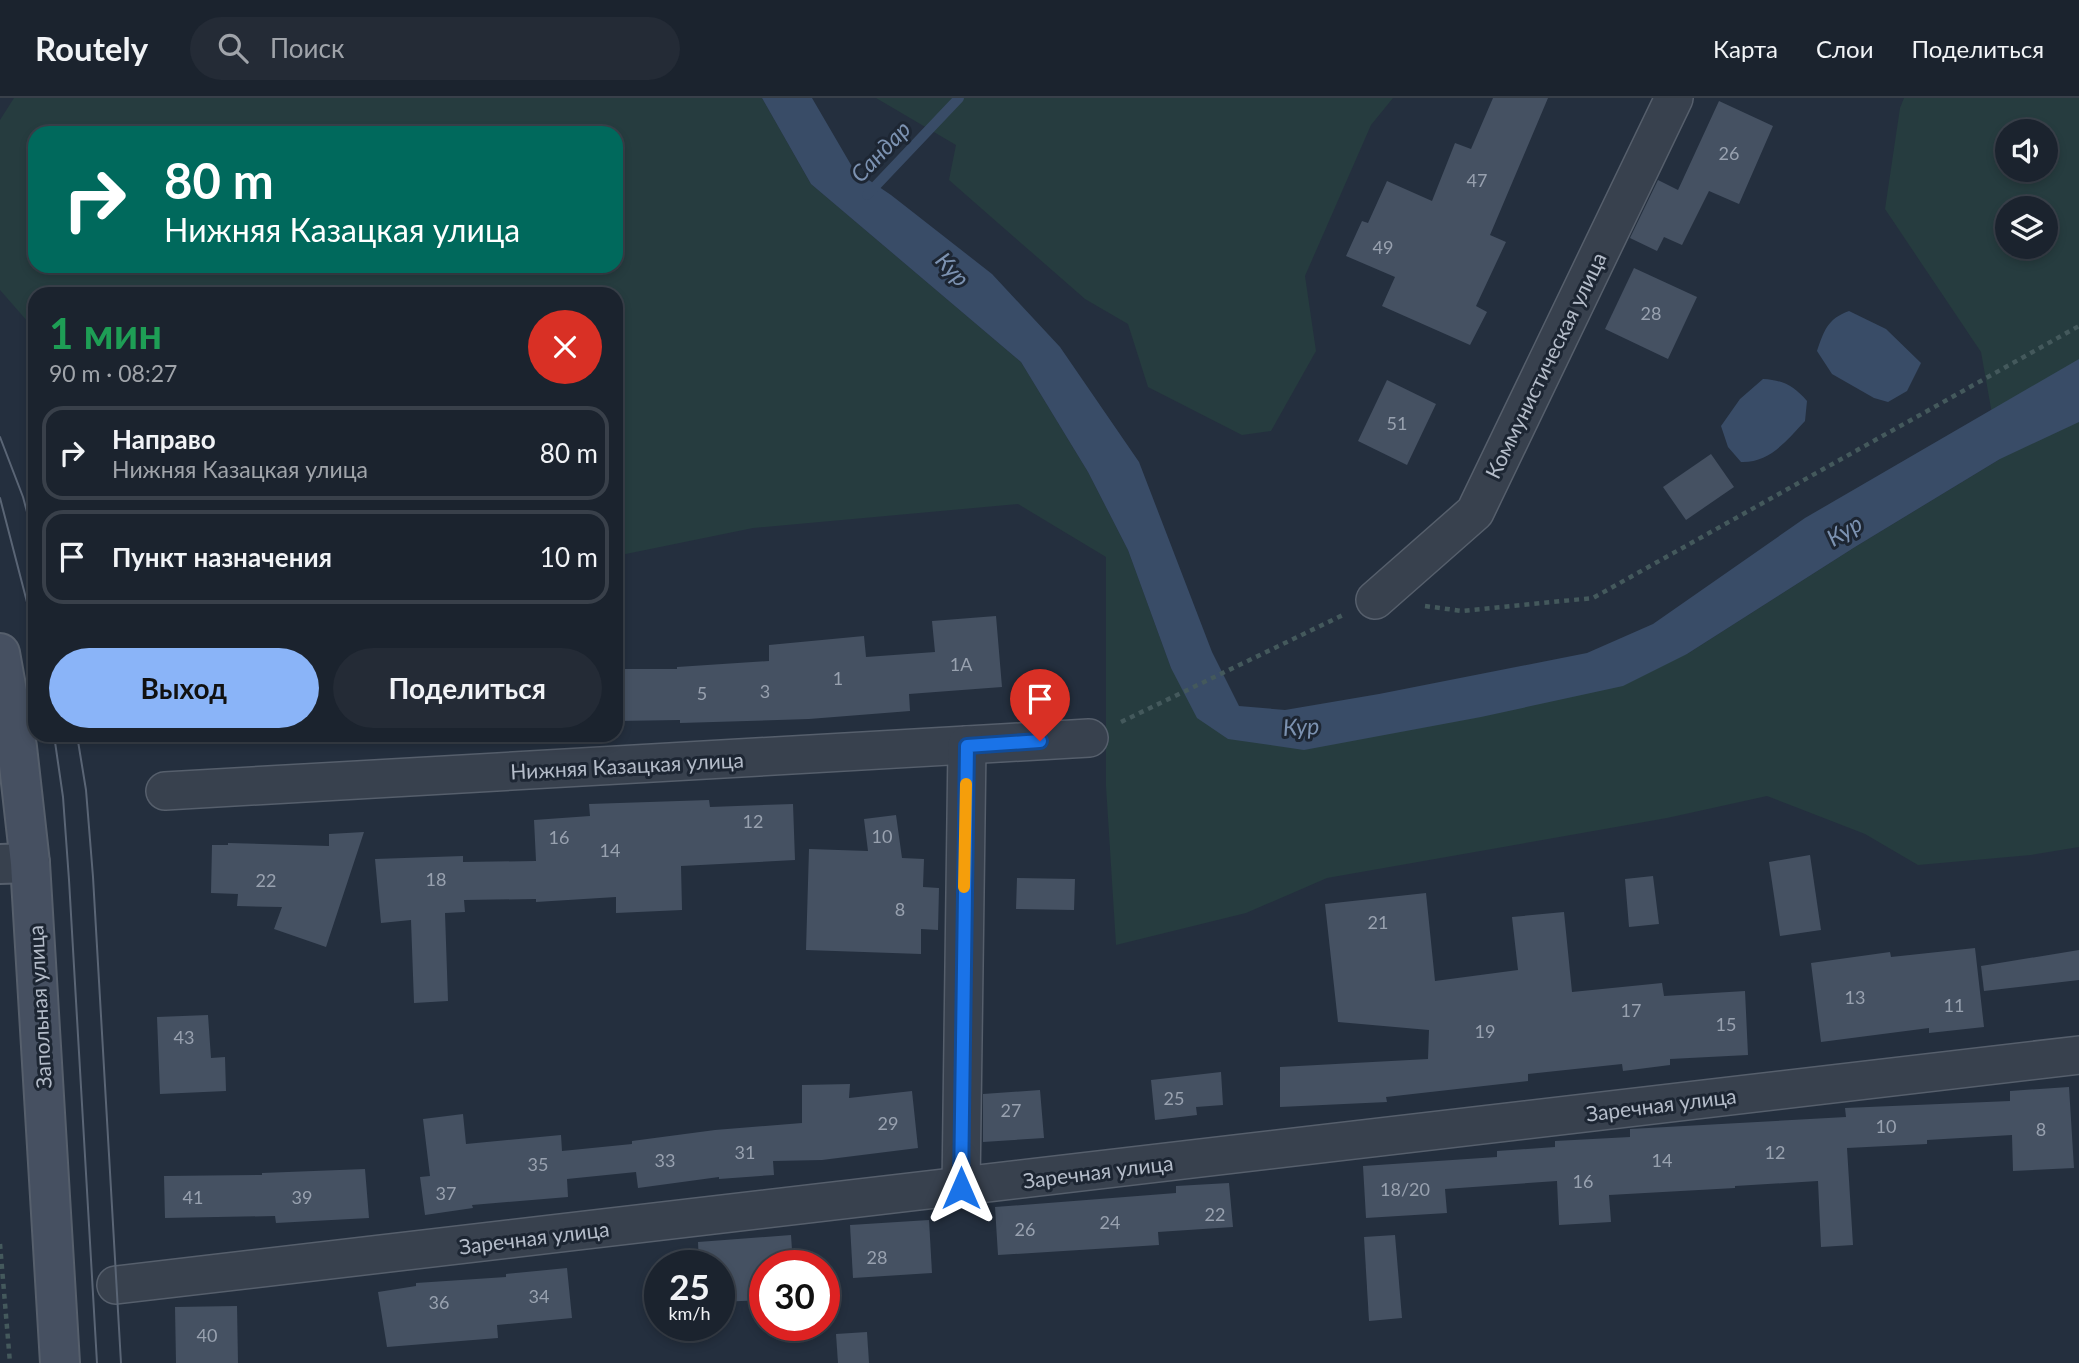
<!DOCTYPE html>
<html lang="ru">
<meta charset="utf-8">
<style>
:root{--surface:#1b232e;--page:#242b36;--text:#f1f3f6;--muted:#a0a4aa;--line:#39404a;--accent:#8ab4f8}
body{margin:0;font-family:Lato,sans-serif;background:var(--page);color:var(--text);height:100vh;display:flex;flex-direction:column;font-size:26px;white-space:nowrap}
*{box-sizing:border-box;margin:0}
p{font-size:23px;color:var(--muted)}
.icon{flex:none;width:38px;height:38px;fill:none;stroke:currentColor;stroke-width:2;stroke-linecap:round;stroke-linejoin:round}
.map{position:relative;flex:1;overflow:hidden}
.details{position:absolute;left:28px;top:189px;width:595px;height:455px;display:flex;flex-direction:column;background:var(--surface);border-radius:21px;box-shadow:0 4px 10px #0003,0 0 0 2px var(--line)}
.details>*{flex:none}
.top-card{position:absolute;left:28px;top:28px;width:595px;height:147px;border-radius:21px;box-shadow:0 4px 10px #0003,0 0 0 2px var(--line);background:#00695c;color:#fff;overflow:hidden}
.tools{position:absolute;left:1995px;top:21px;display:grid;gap:14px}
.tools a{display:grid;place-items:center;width:63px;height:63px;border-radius:50%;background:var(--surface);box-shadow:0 4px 10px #0003,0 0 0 2px var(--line);font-size:35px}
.speed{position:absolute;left:644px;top:1152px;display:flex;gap:14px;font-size:35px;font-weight:700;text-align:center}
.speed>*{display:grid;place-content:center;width:91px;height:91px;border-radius:50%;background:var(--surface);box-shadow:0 4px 10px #0003,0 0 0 2px var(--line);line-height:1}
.speed small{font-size:18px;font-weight:400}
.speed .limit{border:10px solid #d22;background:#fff;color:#111}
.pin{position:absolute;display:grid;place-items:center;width:60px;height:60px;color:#fff;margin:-72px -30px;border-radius:50% 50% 50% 0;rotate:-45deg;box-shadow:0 0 7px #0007}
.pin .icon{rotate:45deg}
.me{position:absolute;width:77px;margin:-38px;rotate:0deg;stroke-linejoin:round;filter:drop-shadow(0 0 5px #0008)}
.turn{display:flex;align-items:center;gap:24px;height:147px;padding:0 21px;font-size:32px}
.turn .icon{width:91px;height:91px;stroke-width:2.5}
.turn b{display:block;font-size:49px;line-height:60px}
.round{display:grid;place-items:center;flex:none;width:74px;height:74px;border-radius:37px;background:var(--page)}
.summary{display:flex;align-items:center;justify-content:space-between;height:119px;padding:0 21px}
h1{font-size:42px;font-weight:700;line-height:52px;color:#1e9e55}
.button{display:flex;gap:14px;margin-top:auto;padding:14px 21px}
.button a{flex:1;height:80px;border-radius:42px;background:var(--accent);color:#111;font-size:28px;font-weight:700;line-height:80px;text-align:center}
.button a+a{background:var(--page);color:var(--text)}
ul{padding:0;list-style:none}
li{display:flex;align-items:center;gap:21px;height:94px;margin:0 14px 10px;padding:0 7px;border:4px solid var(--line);border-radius:21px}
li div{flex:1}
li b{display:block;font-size:26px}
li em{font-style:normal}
header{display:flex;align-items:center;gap:42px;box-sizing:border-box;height:98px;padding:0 35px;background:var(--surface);border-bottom:2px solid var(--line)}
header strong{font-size:33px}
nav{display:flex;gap:38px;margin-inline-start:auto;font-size:24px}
.search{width:490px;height:63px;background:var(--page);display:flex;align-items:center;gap:18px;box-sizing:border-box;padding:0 24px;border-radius:38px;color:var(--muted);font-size:26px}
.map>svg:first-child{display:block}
.green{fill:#263c3f;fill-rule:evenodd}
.water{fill:#394c67}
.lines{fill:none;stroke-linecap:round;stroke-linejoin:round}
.stream{stroke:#394c67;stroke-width:10}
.building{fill:#455162}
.minor-casing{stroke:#565f6c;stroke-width:40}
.tertiary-casing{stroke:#565f6c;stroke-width:42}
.secondary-casing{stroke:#565f6c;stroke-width:42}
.path{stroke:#44595c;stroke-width:4.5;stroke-dasharray:5 5;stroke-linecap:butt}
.minor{stroke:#38414e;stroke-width:37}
.tertiary{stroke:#38414e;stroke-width:38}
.secondary{stroke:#465061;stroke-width:38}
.tram{stroke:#5a6575;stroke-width:2}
.route-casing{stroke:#114b97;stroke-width:18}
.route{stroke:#1a73e8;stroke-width:12}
.slow{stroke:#f59e0b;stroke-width:12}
.labels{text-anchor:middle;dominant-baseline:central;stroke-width:6;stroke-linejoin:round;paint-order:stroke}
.number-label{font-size:18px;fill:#98a1af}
.street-label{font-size:21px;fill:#b4bcc9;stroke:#1d2633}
.water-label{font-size:23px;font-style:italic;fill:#7c92b1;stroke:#1d2633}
</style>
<header>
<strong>Routely</strong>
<div class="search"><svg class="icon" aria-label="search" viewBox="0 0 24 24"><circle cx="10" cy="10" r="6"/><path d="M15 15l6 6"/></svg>Поиск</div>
<nav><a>Карта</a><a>Слои</a><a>Поделиться</a></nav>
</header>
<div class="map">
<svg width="2079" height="1265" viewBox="0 0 2079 1265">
<rect width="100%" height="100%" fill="#242f3e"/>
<g class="green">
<path d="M14,0h748l49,86 210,178 67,110 40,78 43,118 57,71 459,-85 168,-107 145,-88 -19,-107 -96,-143 15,-101 4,-10h175v749l-48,8 -113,10 -53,-31 -98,-38 -100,22 -340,60 -81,35 -130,32 -10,-159v-229l-88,-53 -265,24 -137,28v-262h-581v36l-35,-40v-170zM2007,33h39v39h-39zM35,35h581v133h-581zM2007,110h39v39h-39z"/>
<polygon points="876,0 1393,0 1371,27 1305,178 1316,253 1271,333 1242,337 1148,289 1128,226 1085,201 949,82 956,47"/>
</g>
<g class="water">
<polygon points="762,0 812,0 854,72 891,97 992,176 1060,249 1139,364 1212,554 1239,608 1285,612 1379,596 1587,555 1653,526 1805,420 2079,261 2079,324 2000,361 1855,449 1687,556 1623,588 1481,619 1304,652 1228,641 1197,620 1171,570 1128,452 1088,374 1021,264 811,86"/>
<path d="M1849,213l37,18 35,34 -14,28 -19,11 -14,-4 -42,-24 -15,-23c7,-20 10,-32 32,-40z"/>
<path d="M1763,281c20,1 31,7 44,22l-2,20c-18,19 -35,42 -64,41l-13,-15 -7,-21 19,-27z"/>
</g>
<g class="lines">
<polyline class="stream" points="867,97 959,0"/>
</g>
<g class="building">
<polygon points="1493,0 1548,0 1490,137 1506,144 1476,208 1487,214 1470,247 1382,208 1395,179 1346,158 1362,123 1368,125 1387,83 1432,103 1455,45 1471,51"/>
<polygon points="1719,3 1773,28 1739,106 1709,93 1682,147 1664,139 1657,153 1630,140 1658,82 1678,92"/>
<polygon points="1634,170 1697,199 1668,261 1605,231"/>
<polygon points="1387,282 1436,306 1407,367 1358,343"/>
<polygon points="1711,356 1734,389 1686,422 1663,389"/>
<polygon points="996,518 1002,589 909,596 910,613 809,621 680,625 680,622 616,623 616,571 677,571 677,569 769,563 769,547 864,538 866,559 935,554 932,523"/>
<polygon points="709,702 710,709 793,706 795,762 681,768 682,812 616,815 616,799 536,804 536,801 464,802 465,814 445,815 448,903 414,905 411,822 381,825 375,761 463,758 463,764 536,763 534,722 590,718 589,706"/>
<polygon points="896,717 902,760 924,761 923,789 939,790 938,832 921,831 921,856 806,852 809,751 868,753 864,721"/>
<polygon points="364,734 326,849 274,831 282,809 237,808 238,796 211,795 212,747 228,747 228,745 329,748 329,736"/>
<polygon points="1810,757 1821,832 1780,838 1769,764"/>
<polygon points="1653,778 1659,826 1629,829 1625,781"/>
<polygon points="1017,780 1075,781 1074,812 1016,811"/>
<polygon points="1426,795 1435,883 1518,872 1512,819 1564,814 1572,894 1662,885 1664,898 1745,893 1748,957 1670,961 1670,967 1623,973 1622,966 1528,976 1528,983 1386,999 1387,1004 1280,1009 1280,969 1428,961 1429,932 1338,924 1325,806"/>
<polygon points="1975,850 1984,929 1929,935 1929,930 1821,944 1811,865 1890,854 1891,859"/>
<polygon points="2079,852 2079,882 1984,893 1981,868"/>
<polygon points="208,917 211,960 225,959 226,993 160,996 157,919"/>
<polygon points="1221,974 1223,1007 1196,1009 1197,1017 1155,1022 1151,982"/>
<polygon points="850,986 849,1000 912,993 918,1050 822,1062 773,1063 774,1077 719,1081 719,1079 638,1090 636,1074 567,1081 568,1099 472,1107 473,1110 425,1117 420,1079 430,1078 423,1021 463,1016 466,1046 561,1037 562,1053 632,1046 632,1043 715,1032 802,1025 802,987"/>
<polygon points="2069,989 2074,1070 2013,1073 2012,1037 1927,1042 1927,1046 1847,1050 1853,1147 1821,1149 1818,1083 1735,1088 1735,1090 1609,1097 1611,1124 1559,1127 1557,1083 1445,1091 1447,1115 1366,1120 1363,1068 1497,1059 1497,1053 1555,1049 1555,1043 1630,1039 1630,1031 1846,1019 1845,1010 2010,1003 2010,993"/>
<polygon points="1040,992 1044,1040 983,1044 983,996"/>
<polygon points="365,1071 369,1120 276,1125 275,1118 165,1120 164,1078 262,1077 262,1075"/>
<polygon points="1229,1085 1233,1129 1158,1134 1159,1147 998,1157 995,1109 1176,1095 1176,1088"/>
<polygon points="929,1122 932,1175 853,1180 850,1127"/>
<polygon points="791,1137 793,1167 765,1167 765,1202 719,1204 719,1167 699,1167 698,1144"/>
<polygon points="1395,1137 1402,1220 1369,1223 1364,1139"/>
<polygon points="567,1170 572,1220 497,1227 498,1240 387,1249 378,1194 416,1188 416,1185 506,1179 506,1176"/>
<polygon points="237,1208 238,1265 176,1265 175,1209"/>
<polygon points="867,1234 869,1265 838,1265 836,1236"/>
</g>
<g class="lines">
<defs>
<g id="minor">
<polyline points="1375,502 1475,414 1674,0"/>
<polyline points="165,693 1089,640"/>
<polyline points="961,1090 967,647"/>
<polyline points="116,1187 2079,957"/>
</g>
<polyline id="tertiary" points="0,766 30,765"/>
<polyline id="secondary" points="0,555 17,649 30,765 60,1265"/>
</defs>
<use href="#minor" class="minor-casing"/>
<use href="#tertiary" class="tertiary-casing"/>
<use href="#secondary" class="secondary-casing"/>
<g class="path">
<polyline points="1425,508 1462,513 1593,500 2079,228"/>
<polyline points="1121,624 1343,517"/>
<polyline points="0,1146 10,1265"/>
</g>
<use href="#minor" class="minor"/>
<use href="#tertiary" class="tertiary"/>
<use href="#secondary" class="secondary"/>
<g class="tram">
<polyline points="0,339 23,399 35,444"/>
<polyline points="0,400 35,535"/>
<polyline points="54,637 63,699 69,782 97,1265"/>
<polyline points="77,637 86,692 93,779 121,1265"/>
</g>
</g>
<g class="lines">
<defs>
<polyline id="route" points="961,1090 967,648 1040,643"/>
</defs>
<use href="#route" class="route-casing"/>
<use href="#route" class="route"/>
<polyline class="slow" points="964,789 966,686"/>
</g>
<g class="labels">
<g class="number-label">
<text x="1729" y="55">26</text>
<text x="1477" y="82">47</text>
<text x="1383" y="149">49</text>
<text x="1651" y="215">28</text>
<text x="1397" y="325">51</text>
<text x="961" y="566">1А</text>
<text x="838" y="580">1</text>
<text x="765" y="593">3</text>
<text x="702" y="595">5</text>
<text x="753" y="723">12</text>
<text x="882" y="738">10</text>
<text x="559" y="739">16</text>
<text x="610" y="752">14</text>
<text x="436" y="781">18</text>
<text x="266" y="782">22</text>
<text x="900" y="811">8</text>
<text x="1378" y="824">21</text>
<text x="1855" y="899">13</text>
<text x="1954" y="907">11</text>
<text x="1631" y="912">17</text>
<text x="1726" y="926">15</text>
<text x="1485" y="933">19</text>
<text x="184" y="939">43</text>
<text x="1174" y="1000">25</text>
<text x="1011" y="1012">27</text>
<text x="888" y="1025">29</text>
<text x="1886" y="1028">10</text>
<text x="2041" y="1031">8</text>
<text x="745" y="1054">31</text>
<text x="1775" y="1054">12</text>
<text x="665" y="1062">33</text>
<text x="1662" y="1062">14</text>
<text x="538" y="1066">35</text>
<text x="1583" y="1083">16</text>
<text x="1405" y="1091">18/20</text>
<text x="446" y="1095">37</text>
<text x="193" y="1099">41</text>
<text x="302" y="1099">39</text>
<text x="1215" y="1116">22</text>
<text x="1110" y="1124">24</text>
<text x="1025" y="1131">26</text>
<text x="877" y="1159">28</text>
<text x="539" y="1198">34</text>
<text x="439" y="1204">36</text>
<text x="207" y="1237">40</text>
</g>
<g class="street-label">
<text transform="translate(1545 267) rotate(-64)">Коммунистическая улица</text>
<text transform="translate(627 667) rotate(-3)">Нижняя Казацкая улица</text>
<text transform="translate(39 909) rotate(-93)">Запольная улица</text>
<text transform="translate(1661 1006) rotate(-7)">Заречная улица</text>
<text transform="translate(1098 1073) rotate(-7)">Заречная улица</text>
<text transform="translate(534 1139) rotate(-7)">Заречная улица</text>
</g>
<g class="water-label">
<text transform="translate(880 53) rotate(-46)">Сандар</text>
<text transform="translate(953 171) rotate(47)">Кур</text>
<text transform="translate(1844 432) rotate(-32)">Кур</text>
<text transform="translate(1301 628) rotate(-3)">Кур</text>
</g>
</g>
</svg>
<div class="tools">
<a><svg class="icon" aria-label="sound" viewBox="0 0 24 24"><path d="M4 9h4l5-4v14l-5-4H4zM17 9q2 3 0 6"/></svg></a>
<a><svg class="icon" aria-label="layers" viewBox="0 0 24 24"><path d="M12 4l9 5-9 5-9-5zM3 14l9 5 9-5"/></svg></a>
</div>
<div class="speed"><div>25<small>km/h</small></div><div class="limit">30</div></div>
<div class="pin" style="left:1040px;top:643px;background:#d93025"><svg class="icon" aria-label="arrive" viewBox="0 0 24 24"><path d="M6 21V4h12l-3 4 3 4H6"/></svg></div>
<svg class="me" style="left:961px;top:1090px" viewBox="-20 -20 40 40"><path d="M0-17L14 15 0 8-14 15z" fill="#1a73e8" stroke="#fff" stroke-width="4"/></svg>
<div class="top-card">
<div class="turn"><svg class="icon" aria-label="right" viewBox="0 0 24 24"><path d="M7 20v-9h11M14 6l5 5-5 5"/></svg><div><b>80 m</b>Нижняя Казацкая улица</div></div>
</div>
<section class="details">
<div class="summary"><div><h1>1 мин</h1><p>90 m · 08:27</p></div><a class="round" style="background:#d93025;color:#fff"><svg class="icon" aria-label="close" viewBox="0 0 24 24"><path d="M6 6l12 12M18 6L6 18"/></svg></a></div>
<ul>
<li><svg class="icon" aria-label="right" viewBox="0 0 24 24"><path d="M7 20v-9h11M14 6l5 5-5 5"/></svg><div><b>Направо</b><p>Нижняя Казацкая улица</p></div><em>80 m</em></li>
<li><svg class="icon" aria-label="arrive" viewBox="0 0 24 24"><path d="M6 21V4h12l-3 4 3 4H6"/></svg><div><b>Пункт назначения</b></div><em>10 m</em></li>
</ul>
<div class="button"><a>Выход</a><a>Поделиться</a></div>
</section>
</div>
